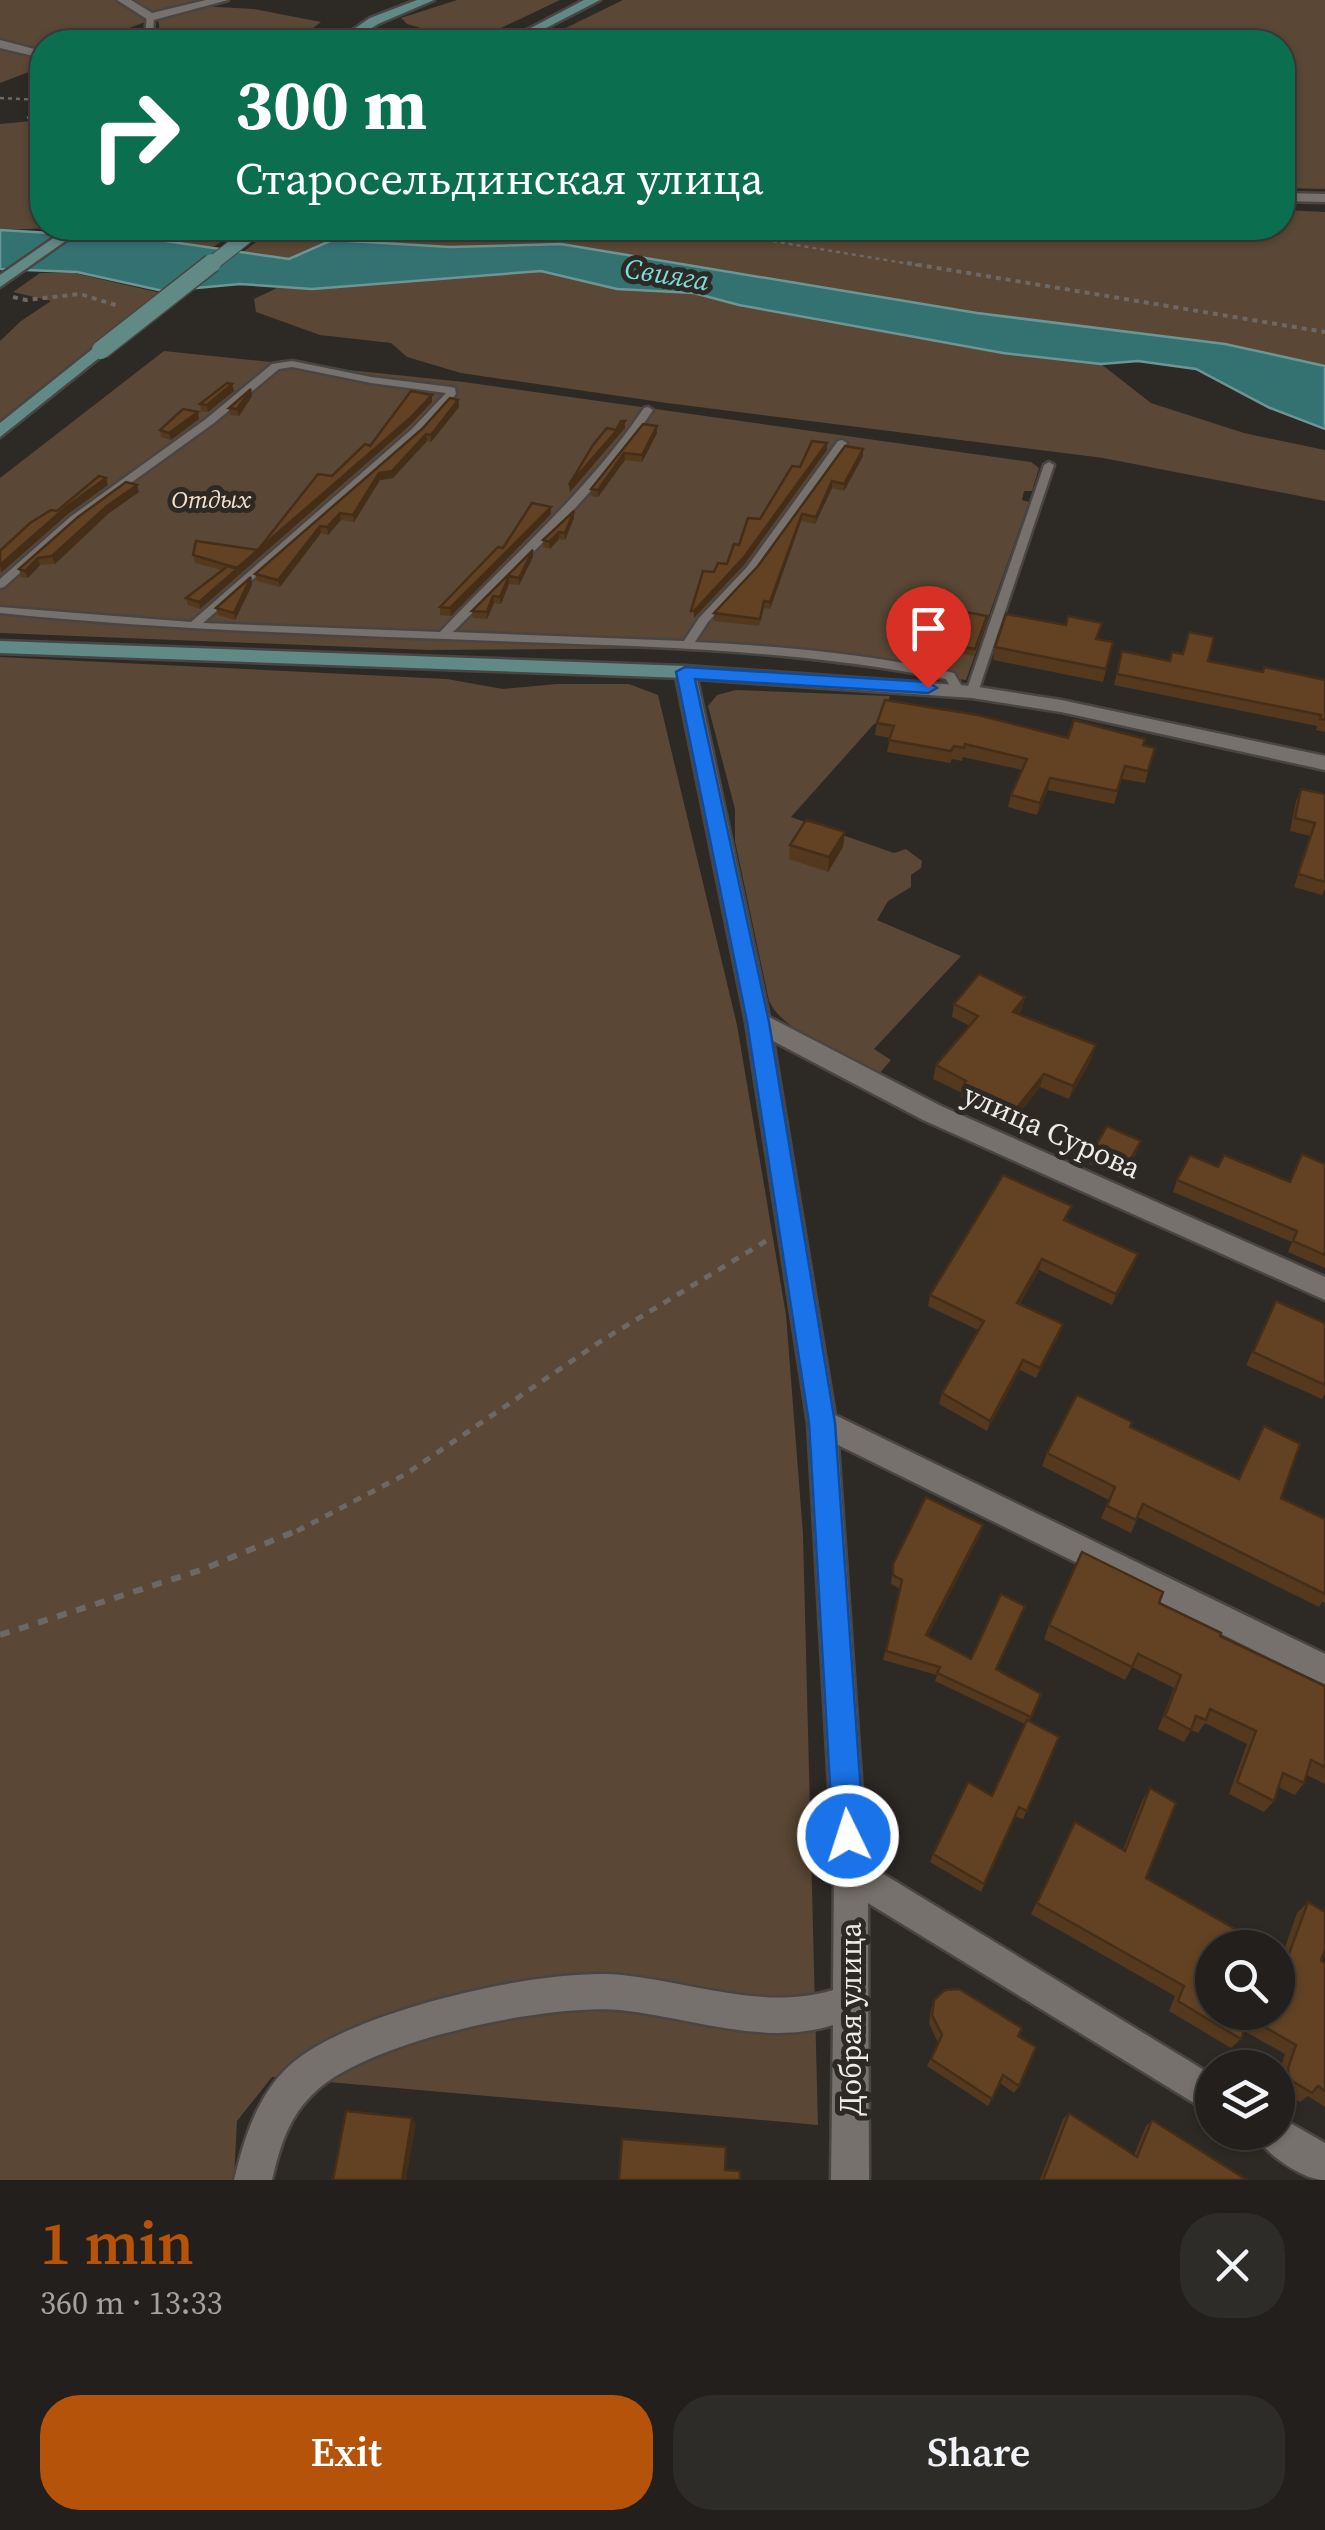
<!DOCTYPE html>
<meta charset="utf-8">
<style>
:root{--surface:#221f1c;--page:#2e2c29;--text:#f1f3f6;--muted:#a2a2a3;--line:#3f3d3b;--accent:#b45309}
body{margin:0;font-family:"Source Serif 4",serif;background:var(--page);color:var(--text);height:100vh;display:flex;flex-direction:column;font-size:38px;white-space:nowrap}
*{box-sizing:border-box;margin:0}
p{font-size:32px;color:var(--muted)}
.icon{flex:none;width:55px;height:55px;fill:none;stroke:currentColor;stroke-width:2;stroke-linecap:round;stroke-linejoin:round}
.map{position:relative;height:2180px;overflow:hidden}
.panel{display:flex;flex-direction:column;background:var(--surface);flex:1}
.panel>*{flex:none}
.banner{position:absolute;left:30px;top:30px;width:1265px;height:210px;border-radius:40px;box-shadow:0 2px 8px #0004,0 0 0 2px var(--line);background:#0b6e4f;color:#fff;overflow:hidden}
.tools{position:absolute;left:1195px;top:1930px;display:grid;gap:20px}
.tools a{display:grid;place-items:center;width:100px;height:100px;border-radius:50%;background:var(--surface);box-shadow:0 2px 8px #0004,0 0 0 2px var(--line);font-size:50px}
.pin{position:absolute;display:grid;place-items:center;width:85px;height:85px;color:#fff;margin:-102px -42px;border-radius:50% 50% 50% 0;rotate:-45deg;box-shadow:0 0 10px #0007}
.pin .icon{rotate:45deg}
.me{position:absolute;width:110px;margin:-55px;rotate:356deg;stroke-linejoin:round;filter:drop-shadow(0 0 8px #0008)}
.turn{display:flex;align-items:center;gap:35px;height:210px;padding:0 40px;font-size:45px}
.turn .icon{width:130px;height:130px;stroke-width:2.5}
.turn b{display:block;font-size:70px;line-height:85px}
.round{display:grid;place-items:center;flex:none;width:105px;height:105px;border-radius:40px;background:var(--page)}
.head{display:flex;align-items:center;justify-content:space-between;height:170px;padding:0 40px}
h1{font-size:60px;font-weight:600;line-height:75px;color:var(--accent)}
.cta{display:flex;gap:20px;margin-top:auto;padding:20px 40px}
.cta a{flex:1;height:115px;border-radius:40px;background:var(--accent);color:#fff;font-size:40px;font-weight:600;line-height:115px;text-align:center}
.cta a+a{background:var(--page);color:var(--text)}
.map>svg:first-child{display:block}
.green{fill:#5a4735}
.water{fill:#347271;stroke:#6c9695;stroke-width:2.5}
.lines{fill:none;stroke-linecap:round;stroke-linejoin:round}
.lane-casing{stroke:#494542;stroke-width:5}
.street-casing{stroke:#494542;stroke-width:5}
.secondary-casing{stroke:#494542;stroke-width:5}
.path-far3{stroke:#6c6865;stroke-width:2.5;stroke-dasharray:4 4;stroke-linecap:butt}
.path-far2{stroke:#6c6865;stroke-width:4;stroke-dasharray:5 5;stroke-linecap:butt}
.path-far1{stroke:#6c6865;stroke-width:5;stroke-dasharray:8 8;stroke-linecap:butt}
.path{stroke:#6c6865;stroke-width:6;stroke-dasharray:10 10;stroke-linecap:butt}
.lane{fill:#76716c;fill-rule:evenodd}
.street{fill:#76716c;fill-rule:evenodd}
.secondary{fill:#618a87;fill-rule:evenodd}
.secondary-bridge-far1-casing{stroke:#494542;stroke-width:16;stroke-linecap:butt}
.secondary-bridge-casing{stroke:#494542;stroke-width:21;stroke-linecap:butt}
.secondary-bridge-far1{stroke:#618a87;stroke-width:14}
.secondary-bridge{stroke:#618a87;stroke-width:18}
.wall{fill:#54391e}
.shaded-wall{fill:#452e18}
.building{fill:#624223;stroke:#452e18;stroke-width:2.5}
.route{fill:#1a73e8;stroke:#114b97;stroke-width:2.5}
.labels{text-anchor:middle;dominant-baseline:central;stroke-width:10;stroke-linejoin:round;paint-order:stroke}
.far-park-label{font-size:25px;font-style:italic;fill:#f7e0cb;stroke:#2d2925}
.far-water-label{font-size:28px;font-style:italic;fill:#7bdddc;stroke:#2d2925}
.street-label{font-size:30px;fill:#eeebe8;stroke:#2d2925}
</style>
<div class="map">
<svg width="1325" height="2180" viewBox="0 0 1325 2180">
<rect width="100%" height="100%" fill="#2d2925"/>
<g class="green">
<polygon points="0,0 223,0 199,6 254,9 321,22 295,42 153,42 160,34 158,17 111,35 134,42 42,42 42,67 0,83"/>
<polygon points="457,0 560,0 478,39 464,41 407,24 401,18"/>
<polygon points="623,0 1325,0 1325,189 1283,188 1282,42 537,42"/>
<polygon points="42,120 42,228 54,228 0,230 0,124"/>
<polygon points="1283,210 1325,212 1325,366 1225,344 977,313 561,244 450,247 332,241 290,259 243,252 274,228 1282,228"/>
<polygon points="109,228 241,228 215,246 202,247 114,238 105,231"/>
<polygon points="541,271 617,289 694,293 739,305 1003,353 1101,364 1151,403 1244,433 1325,450 1325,501 1103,458 667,403 461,373 407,357 391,343 320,335 256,312 254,299 277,288 312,289"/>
<polygon points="40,273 74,273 161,293 0,420 0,341 21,321 51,301 13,292"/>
<polygon points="164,351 464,382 1031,462 1039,468 1032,491 1024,491 1022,500 1029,502 966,680 703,648 428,650 0,633 0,478"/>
<polygon points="0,657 447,679 503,689 557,684 629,684 658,695 737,1025 786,1315 803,1534 818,2125 272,2077 237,2121 234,2180 0,2180"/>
<path d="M736,690l154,6 -11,28h-5l-83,93 103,36 12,-4 16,12 -1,7 -10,7v12l-23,14 -11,19 84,36 -87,93 17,11 -12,14c-31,-17 -96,-42 -110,-73l-34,-160v-32l-27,-103 9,-11z"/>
</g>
<polygon class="water" points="0,230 152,239 289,259 332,240 450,247 561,244 977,313 1225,344 1325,366 1325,429 1270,408 1196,369 1138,361 1101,364 1003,353 739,305 694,293 617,289 541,271 312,289 240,284 163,291 77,272 0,269"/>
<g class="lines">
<defs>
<g id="lane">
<polygon points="147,15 154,17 153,35 147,42 140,42 145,35"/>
<path d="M292,361l79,16 80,10 4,1 1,6 -36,39 -217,190 237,9c72,-77 144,-136 204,-224l4,-1 5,3c-56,84 -129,151 -200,222l231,9 15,-23 48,-51 91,-126 4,-1 5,3 -92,128 -47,51 -13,20c87,4 174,12 259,31l10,17 -6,4 -4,-1 -8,-14c-140,-28 -281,-32 -423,-37 -175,-7 -349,-11 -523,-29v-6l191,15 221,-193 34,-36 -75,-10 -79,-16 -13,2 -65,54 -136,98 -74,66 -4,1v-9l70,-62 136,-98 66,-55z"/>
<polygon points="1049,462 1054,465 978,692 976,695 968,695 966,692 1044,465"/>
</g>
<g id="street">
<polygon points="117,0 131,0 152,13 206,0 228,0 150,21"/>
<polygon points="0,40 42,51 42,58 0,48"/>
<polygon points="1282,193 1325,194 1325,202 1282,201"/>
<path d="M685,666l287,20 89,14 264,56v14l-264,-58 -89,-14 -275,-19 72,338 172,89 384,171v23l-402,-180 -150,-79 62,374 490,239v31l-487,-240 29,419 345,211v39l-344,-211 1,277h-38l2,-155c-69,22 -144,-8 -213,-15 -72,-7 -252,31 -305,82 -26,24 -35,54 -43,88h-38c10,-41 23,-85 56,-115 60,-54 252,-98 332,-90 69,7 143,36 211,15l1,-117 -26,-450 -62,-401 -71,-350z"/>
<path d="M1278,2116l47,27v37c-22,0 -63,-28 -71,-48h24z"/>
</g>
<g id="secondary">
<polygon points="417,0 434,0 378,24 349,42 335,42 370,18"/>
<polygon points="584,0 600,0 519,42 504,42"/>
<polygon points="68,228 84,228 0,287 0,275"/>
<polygon points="95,347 109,350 0,437 0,423"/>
<polygon points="0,641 685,666 695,672 685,678 0,653"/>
</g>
</defs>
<use href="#lane" class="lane-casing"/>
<use href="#street" class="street-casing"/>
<use href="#secondary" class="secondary-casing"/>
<g class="path-far3">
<polyline points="0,98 42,100"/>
<polyline points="27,118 42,110"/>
<polyline points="694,228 922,266"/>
</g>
<g class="path-far2">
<polyline points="907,263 1325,332"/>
<polyline points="13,297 26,300 80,294 119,306"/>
</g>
<polyline class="path-far1" points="297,1531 406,1474 601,1341 766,1241"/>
<polyline class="path" points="0,1635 201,1570 303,1528"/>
<use href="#lane" class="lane"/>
<use href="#street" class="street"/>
<use href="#secondary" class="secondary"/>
<defs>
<polyline id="secondary-bridge-far1" points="209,266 257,228"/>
<polyline id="secondary-bridge" points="101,350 212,263"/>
</defs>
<use href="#secondary-bridge-far1" class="secondary-bridge-far1-casing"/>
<use href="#secondary-bridge" class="secondary-bridge-casing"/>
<use href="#secondary-bridge-far1" class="secondary-bridge-far1"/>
<use href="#secondary-bridge" class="secondary-bridge"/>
</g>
<g class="wall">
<polygon points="251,389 252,396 239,416 230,415 229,408"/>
<polygon points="234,391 208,412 201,411 200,404"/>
<polygon points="432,395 432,402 409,426 200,609 188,605 186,598 222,570 195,563 193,555 258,550 332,476"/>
<polygon points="458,400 459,407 431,442 427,441 393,478 380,480 354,522 341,520 328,535 321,533 280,587 257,581 255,574"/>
<polygon points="199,419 171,440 161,437 160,430"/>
<polygon points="643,424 657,433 642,462 625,460 598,497 591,496 591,489"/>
<polygon points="845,446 863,456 844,491 832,488 815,524 801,521 770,609 764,608 759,626 714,621 714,613 758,566"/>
<polygon points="139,492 109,513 55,564 40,565 28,578 21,577 19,569"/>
<polygon points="574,511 574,518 565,540 559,539 550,549 543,547 543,540"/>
<polygon points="551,514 451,616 440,615 440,607 503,548"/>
<polygon points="533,550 533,557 519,585 509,584 501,604 494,603 487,619 473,618 472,611"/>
<polygon points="251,577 252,585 235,620 218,615 216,608"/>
<polygon points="987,616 974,656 947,651 948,644"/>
<polygon points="1098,639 1113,642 1103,682 993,660 995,647"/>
<polygon points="1122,651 1170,661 1208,661 1262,672 1325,680 1325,732 1316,730 1317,726 1114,685"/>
<polygon points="877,723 1068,738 1143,745 1155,748 1145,783 1122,779 1114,804 1048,790 1037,815 1008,807 1011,795 1022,770 963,757 962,761 952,759 950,763 887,752 890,738 875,735"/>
<polygon points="1301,789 1325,794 1325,889 1322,895 1294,887 1311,836 1290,831 1296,801"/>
<polygon points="790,845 843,847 828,872 789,859"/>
<polygon points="954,1004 1022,1010 1019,1014 1092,1058 1069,1099 1040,1087 1008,1128 983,1115 985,1109 961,1097 962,1093 933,1079 936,1065 970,1026 952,1017"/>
<polygon points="1141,1141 1136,1154 1123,1179 1089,1164 1093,1150"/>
<polygon points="1325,1164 1325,1268 1288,1252 1292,1242 1173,1192 1177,1180 1218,1167 1290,1182"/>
<polygon points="1068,1218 1067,1221 1134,1265 1112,1305 1039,1270 1020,1304 1063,1324 1059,1335 1036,1378 1020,1370 987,1431 939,1404 942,1393 978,1330 928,1306 930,1295"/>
<polygon points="1276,1301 1325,1323 1325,1394 1322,1399 1246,1365"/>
<polygon points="1130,1427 1325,1519 1325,1603 1322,1602 1319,1607 1138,1517 1131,1533 1101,1518 1109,1500 1042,1466 1047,1453"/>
<polygon points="983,1525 980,1535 928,1636 971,1659 1021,1615 996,1669 1041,1694 1029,1721 1059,1737 1023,1819 1015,1816 981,1892 930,1862 933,1854 992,1796 1025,1724 935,1681 937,1675 883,1660 900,1589 891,1584 893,1564"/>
<polygon points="1159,1603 1220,1636 1325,1686 1325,1784 1307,1775 1304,1783 1295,1795 1278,1787 1274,1801 1264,1812 1229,1794 1247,1744 1205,1723 1198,1733 1191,1730 1184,1742 1158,1729 1174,1688 1132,1667 1125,1680 1044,1639 1049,1625"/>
<polygon points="1150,1788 1146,1878 1282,1956 1297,1913 1308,1902 1321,1960 1325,1963 1325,2107 1308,2096 1300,2102 1278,2088 1278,2075 1285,2054 1244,2031 1241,2039 1231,2048 1169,2011 1175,1996 1031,1914 1075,1822 1123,1850 1142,1801"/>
<polygon points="934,2000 1018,2036 1019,2086 1014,2093 1000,2083 988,2106 927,2066 938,2043 929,2023 931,2008"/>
<polygon points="1069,2113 1134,2155 1146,2126 1152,2120 1247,2180 1040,2180 1063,2119"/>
</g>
<g class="shaded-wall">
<polygon points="232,384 234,391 208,412 207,405"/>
<polygon points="251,389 252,396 239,416 237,409"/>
<polygon points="432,395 432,402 409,426 239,575 237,568"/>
<polygon points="458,400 459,407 431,442 431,435"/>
<polygon points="198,412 199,419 171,440 169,433"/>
<polygon points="625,421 625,428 570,492 569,485"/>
<polygon points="657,426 657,433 642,462 642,455"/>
<polygon points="426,434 427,441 393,478 380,480 354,522 353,515 379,473"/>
<polygon points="827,443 827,450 744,565 694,618 694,611"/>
<polygon points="863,449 863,456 844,491 844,484"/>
<polygon points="624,453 625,460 598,497 598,490"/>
<polygon points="106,478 108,485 68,514 1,573 0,565 66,507"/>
<polygon points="832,481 832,488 815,524 816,517"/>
<polygon points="137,485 139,492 109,513 55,564 52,556 107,506"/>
<polygon points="551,507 551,514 451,616 450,608"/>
<polygon points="574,511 574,518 565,540 565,533"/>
<polygon points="340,513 341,520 328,535 327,527"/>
<polygon points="802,514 801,521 770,609 770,602"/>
<polygon points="320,526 321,533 280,587 278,580"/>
<polygon points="559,532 559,539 550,549 549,542"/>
<polygon points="533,550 533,557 519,585 519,578"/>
<polygon points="38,558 40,565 28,578 25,571"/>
<polygon points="237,569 238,576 200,609 199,602"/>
<polygon points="509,576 509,584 501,604 500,597"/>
<polygon points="251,577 252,585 235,620 234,613"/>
<polygon points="493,596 494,603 487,619 487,612"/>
<polygon points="1050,778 1048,790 1037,815 1040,803"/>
<polygon points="845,832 843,847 828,872 829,857"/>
<polygon points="1025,997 1022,1010 1010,1025 1013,1012"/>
<polygon points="1096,1045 1092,1058 1069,1099 1073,1086"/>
<polygon points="1044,1074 1040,1087 1008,1128 1011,1115"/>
<polygon points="1141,1141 1136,1154 1123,1179 1127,1165"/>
<polygon points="1138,1254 1134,1265 1112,1305 1116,1294"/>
<polygon points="1042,1259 1039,1270 1014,1314 1017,1303"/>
<polygon points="1063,1324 1059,1335 1036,1378 1040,1368"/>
<polygon points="1023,1360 1020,1370 987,1431 990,1421"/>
<polygon points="983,1525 980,1535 924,1644 926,1635"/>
<polygon points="412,2118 416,2125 406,2180 402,2180"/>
</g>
<g class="building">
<polygon points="227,383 232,384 207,405 200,404"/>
<polygon points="251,389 237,409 229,408"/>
<polygon points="411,391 432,395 409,419 237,568 193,555 196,541 258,550 318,474 332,476 365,444 370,446"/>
<polygon points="450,398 458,400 431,435 426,434 392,471 379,473 353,515 340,513 327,527 320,526 278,580 255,574 422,429"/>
<polygon points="183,409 198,412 169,433 160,430"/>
<polygon points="621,421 625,421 569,485 593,445 607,428 616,430"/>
<polygon points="643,424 657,426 642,455 624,453 598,490 591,489"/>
<polygon points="812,441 827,443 744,557 694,611 691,611 703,571 714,572 718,563 727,564 734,544 739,545 748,518 760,519 792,466 800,467"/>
<polygon points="845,446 863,449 844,484 832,481 816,517 802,514 770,602 764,601 760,619 714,613 758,566"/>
<polygon points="99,476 106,478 66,507 0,565 0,551 30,523 51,510 57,511"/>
<polygon points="126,482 137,485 107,506 52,556 38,558 25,571 19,569 78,517"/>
<polygon points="532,503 551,507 450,608 440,607 498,547 503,548"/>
<polygon points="574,511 565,533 559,532 549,542 543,540"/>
<polygon points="533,550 519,578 509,576 500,597 493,596 487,612 472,611"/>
<polygon points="228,566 237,569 199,602 186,598"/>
<polygon points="251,577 234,613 216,608"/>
<polygon points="960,611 987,616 975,649 948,644"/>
<polygon points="1006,614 1066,625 1068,616 1102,623 1096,639 1113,642 1106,669 995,647"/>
<polygon points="1189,632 1214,637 1208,661 1263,672 1264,667 1325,680 1325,720 1320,719 1321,715 1117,674 1122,651 1170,661 1172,652 1183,654"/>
<polygon points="885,700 978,715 1068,738 1074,720 1145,739 1143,745 1155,748 1148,771 1125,766 1117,791 1050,778 1040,803 1011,795 1027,759 965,744 964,748 954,746 951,751 889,740 894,726 877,723"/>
<polygon points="1301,789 1325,794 1325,882 1298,874 1315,823 1295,818"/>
<polygon points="806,820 845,832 829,857 790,845"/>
<polygon points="979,974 1025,997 1013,1012 1096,1045 1073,1086 1044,1074 1011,1115 986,1102 990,1097 964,1084 966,1081 936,1065 978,1016 954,1004"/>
<polygon points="1107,1126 1141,1141 1127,1165 1093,1150"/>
<polygon points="1302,1154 1325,1164 1325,1255 1293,1241 1297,1231 1177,1180 1190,1155 1218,1167 1224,1155 1290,1182"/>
<polygon points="1003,1175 1072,1206 1064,1220 1138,1254 1116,1294 1042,1259 1017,1303 1063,1324 1040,1368 1023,1360 990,1421 942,1393 984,1321 930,1295"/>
<polygon points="1276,1301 1325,1323 1325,1385 1253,1352"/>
<polygon points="1077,1395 1132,1422 1130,1427 1239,1479 1264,1426 1300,1444 1281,1498 1325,1519 1325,1594 1143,1504 1136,1520 1107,1506 1115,1487 1047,1453"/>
<polygon points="926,1497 983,1525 926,1635 971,1659 1001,1594 1025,1606 996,1669 1041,1694 1031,1717 937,1673 940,1667 886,1651 902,1580 893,1575 893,1564"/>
<polygon points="1082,1552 1163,1592 1159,1603 1221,1633 1220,1636 1325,1686 1325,1767 1311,1760 1304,1783 1283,1773 1274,1801 1237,1782 1256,1731 1210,1709 1206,1720 1196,1716 1191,1730 1165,1716 1181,1675 1138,1654 1132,1667 1049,1625"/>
<polygon points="1027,1720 1059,1737 1027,1811 1019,1807 984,1884 933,1854 968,1782 992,1796"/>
<polygon points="1150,1788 1176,1803 1146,1878 1268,1948 1212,1948 1212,2012 1278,2012 1278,1953 1287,1959 1308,1902 1325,1912 1325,1950 1321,1960 1325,1963 1325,2091 1318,2086 1312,2093 1289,2079 1288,2068 1296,2045 1249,2018 1241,2039 1178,2001 1184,1986 1037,1903 1075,1822 1125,1851"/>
<polygon points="959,1989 1022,2028 1018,2036 1036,2047 1019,2086 1003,2075 992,2099 931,2059 942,2035 932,2015 934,2000 945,1990"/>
<polygon points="346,2111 412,2118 402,2180 333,2180"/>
<polygon points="1069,2113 1137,2157 1152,2120 1247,2180 1043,2180"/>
<polygon points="622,2139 726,2147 725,2170 740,2171 740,2180 619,2180"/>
</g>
<polygon class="route" points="685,667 928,682 937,688 928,693 695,679 769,1022 835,1423 864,1836 859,1846 848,1851 838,1846 833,1836 809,1423 747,1022 676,672"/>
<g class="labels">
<g class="far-park-label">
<text x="211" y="499">Отдых</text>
</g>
<g class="far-water-label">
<text transform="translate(667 274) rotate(9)">Свияга</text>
</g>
<g class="street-label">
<text transform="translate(1052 1131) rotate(24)">улица Сурова</text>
<text transform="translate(850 2019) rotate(-90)">Добрая улица</text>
</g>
</g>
</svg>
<div class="tools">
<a><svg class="icon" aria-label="search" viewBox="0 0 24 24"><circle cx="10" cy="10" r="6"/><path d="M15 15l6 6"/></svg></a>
<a><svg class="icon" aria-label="layers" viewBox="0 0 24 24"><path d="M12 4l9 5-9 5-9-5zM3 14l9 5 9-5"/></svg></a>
</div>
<div class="pin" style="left:928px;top:688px;background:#d93025"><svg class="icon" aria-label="arrive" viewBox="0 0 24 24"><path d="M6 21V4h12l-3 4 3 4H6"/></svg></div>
<svg class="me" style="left:848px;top:1836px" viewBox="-20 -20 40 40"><circle r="17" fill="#1a73e8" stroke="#fff" stroke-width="3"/><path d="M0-11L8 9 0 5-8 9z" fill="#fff"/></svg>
<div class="banner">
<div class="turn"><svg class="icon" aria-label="right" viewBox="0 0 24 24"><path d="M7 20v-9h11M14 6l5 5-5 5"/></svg><div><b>300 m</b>Старосельдинская улица</div></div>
</div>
</div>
<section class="panel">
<div class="head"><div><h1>1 min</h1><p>360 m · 13:33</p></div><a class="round"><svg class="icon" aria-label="close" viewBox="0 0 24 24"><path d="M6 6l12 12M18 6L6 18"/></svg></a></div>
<div class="cta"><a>Exit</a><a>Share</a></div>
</section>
